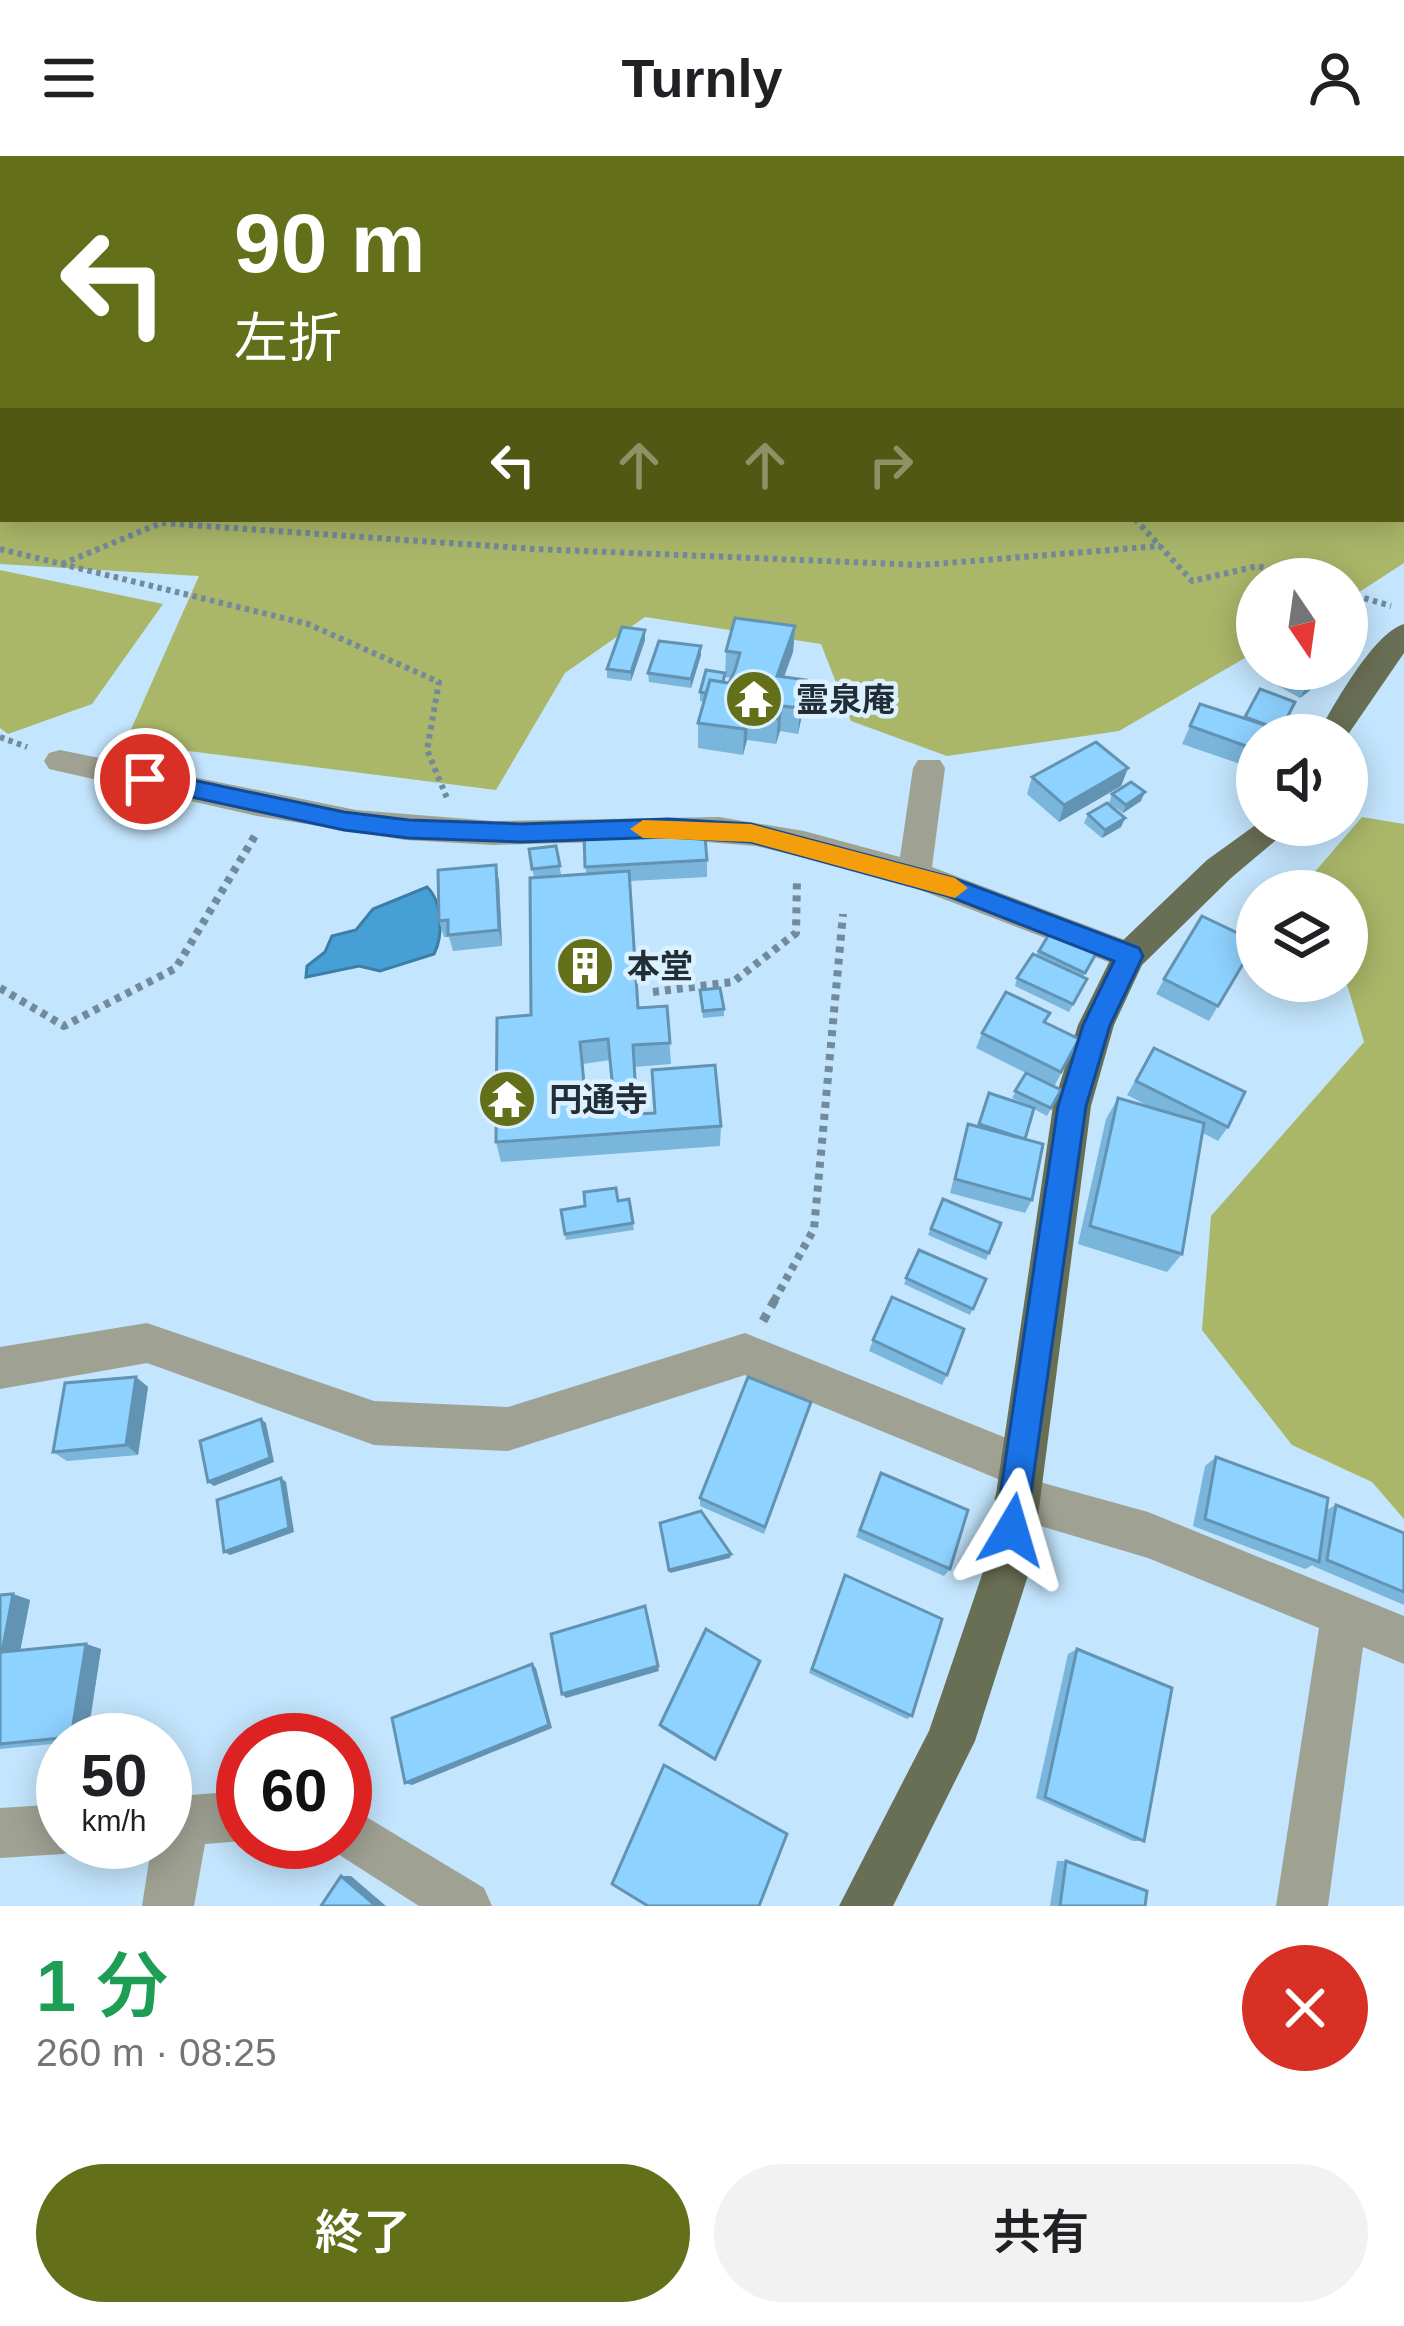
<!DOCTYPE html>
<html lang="ja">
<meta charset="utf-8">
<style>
:root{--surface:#fff;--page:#f2f2f2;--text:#202124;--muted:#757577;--accent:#646f19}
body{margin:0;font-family:Helvetica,"Noto Sans JP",sans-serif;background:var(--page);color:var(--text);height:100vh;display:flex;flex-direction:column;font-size:45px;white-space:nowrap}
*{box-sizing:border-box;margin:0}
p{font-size:39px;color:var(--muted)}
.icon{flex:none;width:66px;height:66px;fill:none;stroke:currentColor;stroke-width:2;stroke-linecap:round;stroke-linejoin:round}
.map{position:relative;height:1750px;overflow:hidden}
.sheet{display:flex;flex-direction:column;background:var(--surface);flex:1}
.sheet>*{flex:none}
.guide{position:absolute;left:0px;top:0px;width:1404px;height:366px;box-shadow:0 6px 30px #0003;background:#646f19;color:#fff;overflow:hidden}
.needle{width:78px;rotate:167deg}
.controls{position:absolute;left:1236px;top:402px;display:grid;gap:24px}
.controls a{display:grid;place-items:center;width:132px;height:132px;border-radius:50%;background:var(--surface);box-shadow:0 6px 30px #0003;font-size:60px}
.speed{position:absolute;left:36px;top:1557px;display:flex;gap:24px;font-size:60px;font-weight:700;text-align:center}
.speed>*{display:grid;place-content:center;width:156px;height:156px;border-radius:50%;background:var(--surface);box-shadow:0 6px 30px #0003;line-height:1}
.speed small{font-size:30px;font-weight:400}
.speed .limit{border:18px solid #d22;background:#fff;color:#111}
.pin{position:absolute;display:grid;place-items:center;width:102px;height:102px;color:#fff;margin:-51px;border:6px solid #fff;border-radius:50%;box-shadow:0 3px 12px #0007}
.me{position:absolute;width:132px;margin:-66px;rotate:7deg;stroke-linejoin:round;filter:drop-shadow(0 0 9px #0008)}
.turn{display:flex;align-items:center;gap:42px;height:252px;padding:0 36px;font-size:54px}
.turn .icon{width:156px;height:156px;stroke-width:2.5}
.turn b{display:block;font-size:84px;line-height:102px}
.lanes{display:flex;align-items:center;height:114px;padding:0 36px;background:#0003;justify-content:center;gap:60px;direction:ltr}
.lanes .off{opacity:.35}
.round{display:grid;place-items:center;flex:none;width:126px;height:126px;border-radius:63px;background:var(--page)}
.headline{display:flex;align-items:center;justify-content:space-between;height:204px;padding:0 36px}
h1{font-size:72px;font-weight:600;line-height:90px;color:#1e9e55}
.cta{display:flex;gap:24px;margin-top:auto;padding:24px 36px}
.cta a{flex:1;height:138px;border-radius:72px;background:var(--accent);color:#fff;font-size:48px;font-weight:600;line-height:138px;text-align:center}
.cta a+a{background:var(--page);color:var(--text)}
header{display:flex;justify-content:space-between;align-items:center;height:156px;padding:0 36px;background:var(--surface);font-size:54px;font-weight:600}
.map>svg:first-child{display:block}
.green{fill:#aab769;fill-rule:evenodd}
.water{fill:#46a0d6;stroke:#3b7ea6;stroke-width:3}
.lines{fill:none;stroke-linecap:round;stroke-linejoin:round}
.path-far2{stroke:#728a9a;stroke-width:6;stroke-dasharray:4.5 4.5;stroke-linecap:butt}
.path-far1{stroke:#728a9a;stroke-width:8;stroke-dasharray:6 6;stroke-linecap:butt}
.path{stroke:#728a9a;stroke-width:9;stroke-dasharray:8 8;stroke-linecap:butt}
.minor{fill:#9fa293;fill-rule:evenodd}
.major{fill:#696f54;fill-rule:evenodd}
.wall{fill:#7ab5db;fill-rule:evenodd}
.shaded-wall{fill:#6393b2}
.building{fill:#8ed2ff;stroke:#6393b2;stroke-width:3;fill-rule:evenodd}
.route{fill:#1a73e8;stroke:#114b97;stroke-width:3}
.slow{fill:#f59e0b}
.labels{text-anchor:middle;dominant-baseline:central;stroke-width:9;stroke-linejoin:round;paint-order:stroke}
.poi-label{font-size:33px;font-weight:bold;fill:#212e37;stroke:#dcf1ff;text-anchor:start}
</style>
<header><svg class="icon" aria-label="menu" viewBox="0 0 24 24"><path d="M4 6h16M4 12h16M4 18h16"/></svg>Turnly<svg class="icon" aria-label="person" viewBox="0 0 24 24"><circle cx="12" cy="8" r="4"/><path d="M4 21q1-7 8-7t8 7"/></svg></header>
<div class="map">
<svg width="1404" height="1750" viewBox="0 0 1404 1750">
<rect width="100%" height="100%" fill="#c3e5fd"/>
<g class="green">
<path d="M0,0h1404v407l-57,37v-21h-90v72l-138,80 -172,25 -96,-35 -30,-77 -176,-27 -80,56 -69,117 -371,-47 74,-167 -199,-12zM3,3h1398v360h-1398z"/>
<polygon points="0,414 163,448 92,548 8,578 0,572"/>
<polygon points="1362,661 1404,668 1404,1363 1372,1326 1292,1289 1202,1174 1211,1060 1364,886 1346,825 1347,735 1318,735 1313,718"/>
</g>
<path class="water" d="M427,731c16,15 16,50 7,67l-54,17 -21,-5 -53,11 1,-11 18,-14 7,-16 24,-6 17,-21z"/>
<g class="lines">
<g class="path-far2">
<polyline points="1135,363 1192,425 1258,410 1301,423"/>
<polyline points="0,393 308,468 439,526 427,594 447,642"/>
<polyline points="62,408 161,367 535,393 922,409 1160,390"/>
<polyline points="1347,437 1391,450"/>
<polyline points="0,581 27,591"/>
</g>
<g class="path-far1">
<polyline points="0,832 64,870 176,812 256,678"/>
<polyline points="653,836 733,826 796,777 797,723"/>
<polyline points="774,1145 814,1073 843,758"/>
</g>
<polyline class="path" points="763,1165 776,1142"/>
<g class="minor">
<polygon points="60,594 356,654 493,665 719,661 804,675 900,701 913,612 918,604 940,604 945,612 932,711 1141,790 1146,800 1141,810 1129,814 894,724 756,690 681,684 493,689 405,684 257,660 49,613 44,605 49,597"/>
<polygon points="147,1167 374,1245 508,1251 745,1177 1036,1294 1042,1310 1036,1325 1148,1356 1404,1460 1404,1508 1363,1491 1328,1750 1276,1750 1319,1472 1148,1402 1000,1358 994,1342 1003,1325 745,1219 508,1295 374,1289 147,1207 0,1233 0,1191"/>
<polygon points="243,1635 243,1685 205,1688 194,1750 142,1750 152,1686 165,1686 165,1641"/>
<polygon points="63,1648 63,1686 83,1686 81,1691 63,1698 0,1702 0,1652"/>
<polygon points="345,1648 484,1732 492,1750 419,1750 327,1691 325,1686 345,1686"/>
</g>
<g class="major">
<polygon points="1381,0 1404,0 1404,6 1401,8 1401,3"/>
<path d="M1404,468v29l-57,83 -30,-1c16,-28 56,-102 87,-111z"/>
<polygon points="1257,668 1294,669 1231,722 1142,809 1114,869 1091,950 1032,1407 975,1585 893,1750 839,1750 929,1575 986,1407 1053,950 1078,869 1117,790 1207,704"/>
</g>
</g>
<g class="wall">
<polygon points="795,470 793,496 784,521 804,549 798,578 780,575 776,588 747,584 743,599 698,592 698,567 704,546 700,545 700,536 725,526 729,527 731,522 725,521 726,495"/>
<polygon points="645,474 645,484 631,525 607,522 607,513"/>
<polygon points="701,499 691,532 649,526 648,517"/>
<polygon points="1271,513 1321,519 1322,520 1317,529 1300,542 1266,523"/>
<polygon points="1260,533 1295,546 1278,579 1257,579 1257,595 1249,611 1182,588 1200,548 1244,563"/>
<polygon points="1128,612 1121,630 1059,666 1027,638 1032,621"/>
<polygon points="1112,638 1141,645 1123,657 1109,647"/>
<polygon points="1088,658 1125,662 1121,671 1102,682 1084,667"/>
<path d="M584,677l123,27v17l-77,4 8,127 29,-2 4,58 -37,3 4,47 83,12 -1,20 -219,16 -5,-20 35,-127 3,-138 -5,-28 27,-3 5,28 -23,3 48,-3zM610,904l5,51 -27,3 -5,-50z"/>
<polygon points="496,709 499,726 502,790 453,795 449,781 444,781 439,765"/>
<polygon points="1256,786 1209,865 1156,838 1164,823"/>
<polygon points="1039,795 1097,796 1083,821 1087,823 1069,856 1015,830 1017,822"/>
<polygon points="700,834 724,853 724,860 703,862"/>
<polygon points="1046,867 1079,883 1054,931 1061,934 1047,960 1034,953 1025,983 1032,1044 1025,1057 950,1037 968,968 978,970 989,937 1028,950 1012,942 1026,917 976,892 982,877"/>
<polygon points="1154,892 1228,971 1218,985 1203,977 1182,1098 1167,1116 1078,1088 1106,963 1118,942 1152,952 1127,939"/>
<polygon points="629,1043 634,1074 566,1084 561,1054"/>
<polygon points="943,1043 1001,1067 986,1104 928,1079"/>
<polygon points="919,1094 986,1123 970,1159 904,1128"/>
<polygon points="873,1184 947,1219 942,1229 869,1195"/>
<polygon points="136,1221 148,1231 138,1299 67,1305 53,1296"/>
<polygon points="811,1246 764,1378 700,1350 700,1342"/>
<polygon points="1216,1301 1326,1354 1336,1349 1404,1377 1404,1449 1313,1410 1313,1409 1305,1413 1193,1370 1205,1310"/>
<polygon points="877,1325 950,1413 944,1420 856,1381"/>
<polygon points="845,1419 912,1560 907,1563 809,1517"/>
<polygon points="13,1438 30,1444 20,1495 86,1488 101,1493 87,1584 63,1584 63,1587 0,1593 0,1439"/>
<polygon points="1077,1493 1144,1685 1133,1685 1036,1642 1068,1498"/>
<polygon points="760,1505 715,1605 661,1572 660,1569"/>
<polygon points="1057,1705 1066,1705 1145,1750 1050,1750"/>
</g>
<g class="shaded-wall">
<polygon points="1365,469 1360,479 1347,491 1347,487"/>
<polygon points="795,470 793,496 775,545 777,520"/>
<polygon points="645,474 645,484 631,525 631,516"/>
<polygon points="701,490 701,499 691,532 691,523"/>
<polygon points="1322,520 1317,529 1300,542 1305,533"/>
<polygon points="806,524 804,549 798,578 800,552"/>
<polygon points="782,550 780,575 776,588 778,563"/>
<polygon points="748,559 747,584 743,599 744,573"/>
<polygon points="1128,612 1121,630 1059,666 1064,649"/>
<polygon points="1145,636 1141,645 1123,657 1126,649"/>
<polygon points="1125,662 1121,671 1102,682 1105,674"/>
<polygon points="496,709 499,726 502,790 499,774"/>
<polygon points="136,1221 148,1231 138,1299 126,1289"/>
<polygon points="261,1263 266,1267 274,1306 214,1330 208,1326"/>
<polygon points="281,1322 286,1326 294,1376 230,1399 224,1396"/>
<polygon points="731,1398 730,1402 670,1417 669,1414"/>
<polygon points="13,1438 30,1444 19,1501 2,1496"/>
<polygon points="86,1488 101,1493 87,1584 71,1581"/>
<polygon points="532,1508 536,1512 552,1572 412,1629 405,1627"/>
<polygon points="658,1510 659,1515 566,1542 562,1538"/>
<polygon points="341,1720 351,1720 386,1750 376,1750"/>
</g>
<g class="building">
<polygon points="1347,460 1365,469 1347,487"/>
<polygon points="735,462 795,470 777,520 806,524 800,552 782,550 778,563 748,559 744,573 698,567 710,524 729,527 735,514 740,497 726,495"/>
<polygon points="622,471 645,474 631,516 607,513"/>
<polygon points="659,485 701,490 691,523 648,517"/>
<polygon points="1271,513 1322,513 1317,517 1322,520 1305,533"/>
<polygon points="706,514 725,517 723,526 710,524 706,537 700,536"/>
<polygon points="1260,533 1295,546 1281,574 1245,561"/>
<polygon points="1200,548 1268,570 1264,579 1257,579 1257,594 1190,570"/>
<polygon points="1096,586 1128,612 1064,649 1032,621"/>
<polygon points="1131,626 1145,636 1126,649 1112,638"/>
<polygon points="1107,647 1125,662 1105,674 1088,658"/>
<polygon points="704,670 707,704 585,711 584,677"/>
<polygon points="556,690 560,710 532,713 529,693"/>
<polygon points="496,709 499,774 448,779 448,764 439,765 438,714"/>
<path d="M629,715l9,137 29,-2 3,37 -37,2 4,69 18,-1 -3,-43 63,-5 6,61 -225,16 1,-124 34,-3 -1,-137zM608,883l7,72 -28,3 -7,-72z"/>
<polygon points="1282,727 1297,735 1277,735"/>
<polygon points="1202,760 1256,786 1218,850 1164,823"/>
<polygon points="1051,775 1097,796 1085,817 1039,795"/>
<polygon points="1033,798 1087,823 1073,848 1017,822"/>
<polygon points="720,832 724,853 703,855 700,834"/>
<polygon points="1006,836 1050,857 1044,866 1079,883 1061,916 982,877"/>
<polygon points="1154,892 1245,936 1228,971 1136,925"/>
<polygon points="1026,917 1061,934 1051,952 1015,935"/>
<polygon points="989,937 1034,952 1025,983 979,968"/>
<polygon points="1118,942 1204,967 1182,1098 1090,1070"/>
<polygon points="968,968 1043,988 1032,1044 955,1023"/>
<polygon points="616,1032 618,1045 629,1043 633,1067 565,1078 561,1054 585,1050 584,1036"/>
<polygon points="943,1043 1001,1067 989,1097 931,1073"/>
<polygon points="919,1094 986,1123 973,1153 906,1122"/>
<polygon points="892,1141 964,1173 947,1219 873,1184"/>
<polygon points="136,1221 126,1289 53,1296 65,1227"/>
<polygon points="748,1221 811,1246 765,1371 700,1342"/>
<polygon points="261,1263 270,1302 208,1326 200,1285"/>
<polygon points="1216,1301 1328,1342 1319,1406 1205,1363"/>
<polygon points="881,1317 968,1354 950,1413 860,1374"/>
<polygon points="281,1322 289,1372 224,1396 217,1344"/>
<polygon points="1336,1349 1404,1377 1404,1436 1327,1404"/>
<polygon points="701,1355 731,1398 669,1414 660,1367"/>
<polygon points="845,1419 942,1463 912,1560 812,1513"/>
<polygon points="13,1438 2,1496 86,1488 71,1581 0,1588 0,1439"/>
<polygon points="645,1450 658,1510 562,1538 551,1478"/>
<polygon points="706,1473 760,1505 715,1603 660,1569"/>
<polygon points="1077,1493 1172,1532 1144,1685 1045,1641"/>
<polygon points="532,1508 549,1569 405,1627 392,1562"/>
<polygon points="664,1609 787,1678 759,1750 648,1750 612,1728"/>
<polygon points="1066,1705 1147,1735 1145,1750 1060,1750"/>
<polygon points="341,1720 376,1750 321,1750"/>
</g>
<polygon class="route" points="145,614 344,656 409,664 521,668 668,663 751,668 953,722 1139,792 1143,800 1110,869 1086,950 1024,1386 1012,1391 1000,1386 995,1374 1058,950 1083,869 1114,805 948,740 751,686 668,681 521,686 409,682 344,674 136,629 133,623"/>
<polygon class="slow" points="643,664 751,668 955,722 968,732 955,742 751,686 643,682 630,673"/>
<defs>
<symbol id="temple-disc" viewBox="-11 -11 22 22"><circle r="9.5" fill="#646f19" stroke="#dcf1ff"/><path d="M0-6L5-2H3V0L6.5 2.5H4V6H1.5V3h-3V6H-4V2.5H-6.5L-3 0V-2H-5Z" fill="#fff"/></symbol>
<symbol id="building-disc" viewBox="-11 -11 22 22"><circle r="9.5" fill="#646f19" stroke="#dcf1ff"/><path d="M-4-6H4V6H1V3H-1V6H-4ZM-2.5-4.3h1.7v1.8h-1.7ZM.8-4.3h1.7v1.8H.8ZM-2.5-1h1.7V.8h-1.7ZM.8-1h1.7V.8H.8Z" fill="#fff"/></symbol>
</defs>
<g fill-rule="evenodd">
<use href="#temple-disc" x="721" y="510" width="66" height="66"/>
<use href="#building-disc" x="552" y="777" width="66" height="66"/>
<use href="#temple-disc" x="474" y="910" width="66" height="66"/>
</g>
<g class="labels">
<g class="poi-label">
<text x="796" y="543">霊泉庵</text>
<text x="627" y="810">本堂</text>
<text x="549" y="943">円通寺</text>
</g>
</g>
</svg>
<div class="controls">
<a><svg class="needle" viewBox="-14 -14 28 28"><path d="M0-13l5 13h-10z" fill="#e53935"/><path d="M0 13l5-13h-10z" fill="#757577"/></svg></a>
<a><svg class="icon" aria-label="sound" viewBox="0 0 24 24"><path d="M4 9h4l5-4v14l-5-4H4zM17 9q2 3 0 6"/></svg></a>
<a><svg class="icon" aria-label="layers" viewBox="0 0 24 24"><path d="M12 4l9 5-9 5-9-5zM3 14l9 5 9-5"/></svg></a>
</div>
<div class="speed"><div>50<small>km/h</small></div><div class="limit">60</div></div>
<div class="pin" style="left:145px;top:623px;background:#d93025"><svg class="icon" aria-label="arrive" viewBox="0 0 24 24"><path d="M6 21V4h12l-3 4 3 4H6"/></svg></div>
<svg class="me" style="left:1012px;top:1374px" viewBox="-20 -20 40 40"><path d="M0-17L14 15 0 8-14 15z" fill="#1a73e8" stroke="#fff" stroke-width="4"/></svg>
<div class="guide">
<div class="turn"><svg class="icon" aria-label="left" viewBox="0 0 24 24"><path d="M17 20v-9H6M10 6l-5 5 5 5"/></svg><div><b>90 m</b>左折</div></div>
<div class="lanes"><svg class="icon" aria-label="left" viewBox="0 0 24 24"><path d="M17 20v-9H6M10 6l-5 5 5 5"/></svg><svg class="icon off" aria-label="ahead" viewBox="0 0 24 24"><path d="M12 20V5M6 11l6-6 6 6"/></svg><svg class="icon off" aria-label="ahead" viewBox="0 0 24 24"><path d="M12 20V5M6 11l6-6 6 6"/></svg><svg class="icon off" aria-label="right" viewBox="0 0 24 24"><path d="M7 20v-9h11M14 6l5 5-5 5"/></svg></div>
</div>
</div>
<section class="sheet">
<div class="headline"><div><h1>1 分</h1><p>260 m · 08:25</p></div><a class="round" style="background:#d93025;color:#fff"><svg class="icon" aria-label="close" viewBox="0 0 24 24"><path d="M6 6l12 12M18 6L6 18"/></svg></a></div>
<div class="cta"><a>終了</a><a>共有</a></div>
</section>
